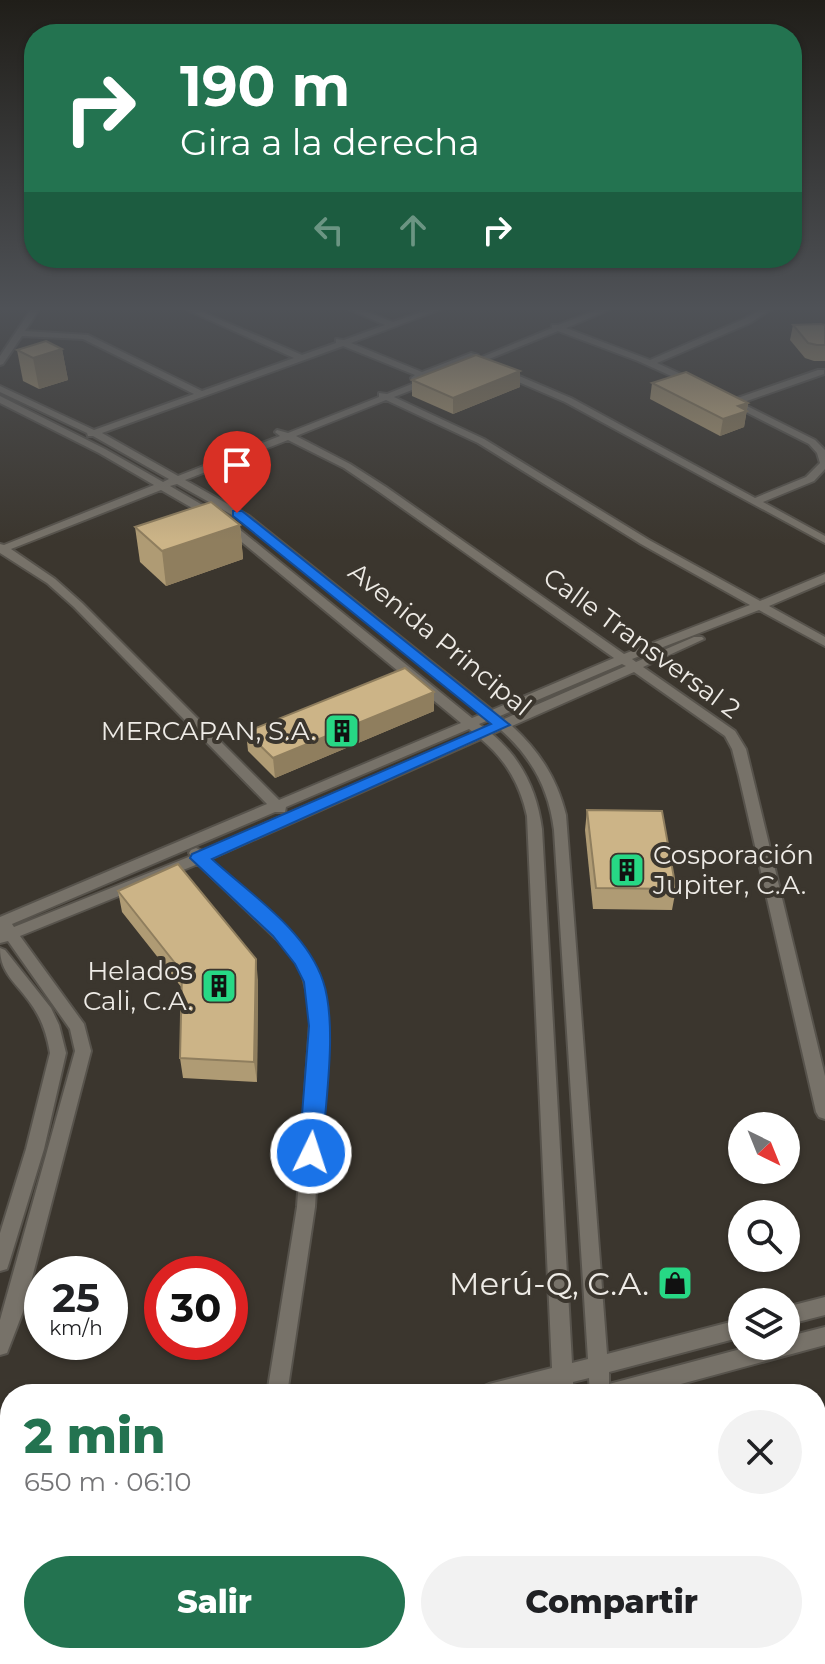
<!DOCTYPE html>
<html lang="es">
<meta charset="utf-8">
<style>
:root{--surface:#fff;--page:#f2f2f2;--text:#202124;--muted:#757577;--accent:#237350}
body{margin:0;font-family:Montserrat,sans-serif;background:var(--page);color:var(--text);height:100vh;display:flex;flex-direction:column;font-size:30px;white-space:nowrap}
*{box-sizing:border-box;margin:0}
p{font-size:26px;color:var(--muted)}
.icon{flex:none;width:44px;height:44px;fill:none;stroke:currentColor;stroke-width:2;stroke-linecap:round;stroke-linejoin:round}
.map{position:relative;flex:1;overflow:hidden}
.details{position:absolute;left:0px;top:1384px;width:826px;height:280px;display:flex;flex-direction:column;background:var(--surface);border-radius:32px 32px 0 0;box-shadow:0 2px 6px #0004}
.details>*{flex:none}
.banner{position:absolute;left:24px;top:24px;width:778px;height:244px;border-radius:32px;box-shadow:0 2px 6px #0004;background:#237350;color:#fff;overflow:hidden}
.needle{width:52px;rotate:137deg}
.buttons{position:absolute;left:728px;top:1112px;display:grid;gap:16px}
.buttons a{display:grid;place-items:center;width:72px;height:72px;border-radius:50%;background:var(--surface);box-shadow:0 2px 6px #0004;font-size:40px}
.speed{position:absolute;left:24px;top:1256px;display:flex;gap:16px;font-size:40px;font-weight:700;text-align:center}
.speed>*{display:grid;place-content:center;width:104px;height:104px;border-radius:50%;background:var(--surface);box-shadow:0 2px 6px #0004;line-height:1}
.speed small{font-size:20px;font-weight:400}
.speed .limit{border:12px solid #d22;background:#fff;color:#111}
.pin{position:absolute;display:grid;place-items:center;width:68px;height:68px;color:#fff;margin:-82px -34px;border-radius:50% 50% 50% 0;rotate:-45deg;box-shadow:0 0 8px #0007}
.pin .icon{rotate:45deg}
.me{position:absolute;width:88px;margin:-44px;rotate:4deg;stroke-linejoin:round;filter:drop-shadow(0 0 6px #0008)}
.turn{display:flex;align-items:center;gap:28px;height:168px;padding:0 24px;font-size:36px}
.turn .icon{width:104px;height:104px;stroke-width:2.5}
.turn b{display:block;font-size:56px;line-height:68px}
.lanes{display:flex;align-items:center;height:76px;padding:0 24px;background:#0003;justify-content:center;gap:40px;direction:ltr}
.lanes .off{opacity:.35}
.round{display:grid;place-items:center;flex:none;width:84px;height:84px;border-radius:42px;background:var(--page)}
.summary{display:flex;align-items:center;justify-content:space-between;height:136px;padding:0 24px}
h1{font-size:48px;font-weight:800;line-height:60px;color:var(--accent)}
.action{display:flex;gap:16px;margin-top:auto;padding:16px 24px}
.action a{flex:1;height:92px;border-radius:48px;background:var(--accent);color:#fff;font-size:32px;font-weight:800;line-height:92px;text-align:center}
.action a+a{background:var(--page);color:var(--text)}
.map>svg:first-child{display:block}
.lines{fill:none;stroke-linecap:round;stroke-linejoin:round}
.minor-casing{stroke:#57534c;stroke-width:4}
.minor{fill:#777269;fill-rule:evenodd}
.wall{fill:#af9b74}
.shaded-wall{fill:#8f7e5e}
.building{fill:#ccb487;stroke:#8f7e5e;stroke-width:2}
.route{fill:#1a73e8;stroke:#114b97;stroke-width:2}
.labels{text-anchor:middle;dominant-baseline:central;stroke-width:8;stroke-linejoin:round;paint-order:stroke}
.street-label{font-size:26px;fill:#eeebe6;stroke:#3b362e}
.poi-label{font-size:26px;fill:#eeebe6;stroke:#3b362e;text-anchor:end}
.near-poi-label{font-size:32px;fill:#eeebe6;stroke:#3b362e;text-anchor:end}
</style>
<div class="map">
<svg width="825" height="1664" viewBox="0 0 825 1664">
<rect width="100%" height="100%" fill="#3b362e"/>
<g class="lines">
<defs>
<g id="minor">
<path d="M32,308h8l-15,23 63,4 114,56 92,-33 -111,-50h10l109,47 34,-12v-4l8,1 41,-15 -39,-17h11l36,14 40,-14h11l-93,35 71,29 49,-19 7,2 -48,20v8l-36,14 90,42 165,101 111,61 65,-27v8l-56,24 56,31v9l-66,-36 -127,49 4,3 58,-25h8l2,2 -61,28 92,64 11,18 79,327v43l-6,-2 -3,-5 -77,-336 -7,-27 -7,-13 -91,-64 -122,54c27,25 45,52 54,89l41,539 135,-35v18l-133,35v12l143,-38h34v-9l39,-10v18l-181,49h-54l-1,-16 -16,4v12h-20l-1,-7 -26,7h-47l3,-7 7,-3 63,-16 -25,-552c-7,-32 -21,-56 -46,-77l-271,120 90,85 18,28 9,37 -12,198 -28,187h-20l30,-187 14,-198 -9,-36 -12,-21 -92,-88 -178,72 64,88 7,27 -67,258 -17,44 -7,2v-35l75,-269 -5,-22 -62,-88 -8,2v-26l267,-113 -193,-197 -27,-24 -47,-30v-9l4,1 150,-60 -55,-32 -99,-50v-7l105,53 58,33 6,-3 -76,-43h-5l-1,-3 -87,-41v-6l94,44 100,-36 -111,-55 -61,-3 -19,28 -3,1v-9zM343,346l72,29 -4,3 1,2 12,-1 -37,15 -8,-1v4l-91,36 -11,-3 -2,2 5,4 -102,40 -76,-43zM386,400l92,43 163,101 109,61 -126,49 -238,-167 -36,-23 -54,-28zM288,440l56,28 34,23 236,167 -122,52 -243,-194 -64,-36zM177,484l64,36 241,194 -10,4 -244,-198 -58,-34zM161,490l59,34 241,199 -182,77 -197,-197 -27,-24 -44,-30zM622,664l4,2 -122,53 -4,-3zM489,720l5,4 -10,4 -5,-4zM469,729l5,4 -272,118 -6,-3 -5,2 -2,3 2,3 -177,71 -2,-3 263,-112h10l1,-5zM501,730c31,28 48,59 53,100l34,529 -16,4 -30,-534c-5,-38 -20,-70 -50,-95z"/>
<polygon points="602,308 613,308 566,328 650,360 744,319 764,308 773,308 750,323 657,363 694,380 695,382 691,385 638,361 558,331 472,366 465,364 552,328 552,325 558,325"/>
<polygon points="503,369 571,398 755,498 806,477 820,463 817,453 809,444 726,402 818,370 824,370 824,374 741,403 815,440 825,450 825,469 814,481 763,502 825,536 825,543 565,402 500,374 500,370"/>
<path d="M0,948l5,2 46,58 8,17 7,28 -22,96 -35,114 -2,6 -7,2v-38l26,-84 24,-96c-3,-18 -8,-34 -19,-49 -14,-21 -31,-30 -31,-56z"/>
<polygon points="825,1297 825,1315 786,1325 786,1307"/>
<polygon points="10,1511 10,1533 0,1536 0,1514"/>
<polygon points="229,1654 253,1654 251,1664 227,1664"/>
<rect x="565" y="1654" width="24" height="10"/>
<polygon points="607,1654 631,1654 632,1664 608,1664"/>
</g>
</defs>
<use href="#minor" class="minor-casing"/>
<use href="#minor" class="minor"/>
</g>
<g class="wall">
<polygon points="793,325 825,325 825,361 814,361 805,358 790,340"/>
<polygon points="62,349 68,380 39,389 23,381 17,350"/>
<polygon points="412,380 520,387 453,414 412,396"/>
<polygon points="652,383 748,403 744,427 720,436 650,399"/>
<polygon points="240,525 243,559 166,586 140,562 135,527"/>
<polygon points="434,692 434,711 275,778 248,751 246,732"/>
<polygon points="587,810 676,889 672,910 593,909 585,830"/>
<polygon points="118,891 258,980 257,1082 183,1078 180,1058 182,988 122,912"/>
</g>
<g class="shaded-wall">
<polygon points="62,349 68,380 39,389 33,358"/>
<polygon points="520,371 520,387 453,414 453,398"/>
<polygon points="748,403 744,427 720,436 723,419 738,406"/>
<polygon points="240,525 243,559 166,586 162,551"/>
<polygon points="434,692 434,711 275,778 273,758"/>
<polygon points="256,959 258,980 257,1082 254,1062"/>
<polygon points="191,1654 198,1654 197,1664 190,1664"/>
</g>
<g class="building">
<polygon points="821,324 825,325 825,345 817,345 808,343 793,325"/>
<polygon points="46,341 62,349 33,358 17,350"/>
<polygon points="476,355 520,371 453,398 412,380"/>
<polygon points="686,372 748,403 738,406 747,411 723,419 652,383"/>
<polygon points="211,502 240,525 162,551 135,527"/>
<polygon points="405,668 434,692 273,758 246,732"/>
<polygon points="587,810 662,811 676,889 596,888"/>
<polygon points="178,864 256,959 254,1062 180,1058 182,972 118,891"/>
<polygon points="10,1543 10,1654 191,1654 190,1664 0,1664 0,1551 2,1550 5,1545"/>
</g>
<linearGradient id="sky" x2="0" y2="1"><stop stop-color="#201e19"/><stop offset="0.57" stop-color="#4f5257"/><stop offset="1" stop-color="#4f5257" stop-opacity="0"/></linearGradient>
<rect width="825" height="541" fill="url(#sky)"/>
<path class="route" d="M233,511h9l268,214 -298,134c38,35 94,71 111,122 15,44 2,124 -1,172l-3,6 -8,3 -9,-3 -3,-6 10,-127 -5,-44 -9,-18 -22,-28 -83,-78 2,-4 299,-130 -258,-208z"/>
<defs>
<symbol id="building-square" viewBox="-11 -11 22 22"><rect x="-9" y="-9" width="18" height="18" rx="4" fill="#27d885" stroke="#3b362e"/><path d="M-4-6H4V6H1V3H-1V6H-4ZM-2.5-4.3h1.7v1.8h-1.7ZM.8-4.3h1.7v1.8H.8ZM-2.5-1h1.7V.8h-1.7ZM.8-1h1.7V.8H.8Z" fill="#111"/></symbol>
<symbol id="shop-square" viewBox="-11 -11 22 22"><rect x="-9" y="-9" width="18" height="18" rx="4" fill="#27d885" stroke="#3b362e"/><path d="M-5-2.5h2.3a2.7 3.5 0 0 1 5.4 0H5L5.5 6h-11ZM-1.5-2.5h3a1.5 2.3 0 0 0-3 0Z" fill="#111"/></symbol>
</defs>
<g fill-rule="evenodd">
<use href="#building-square" x="322" y="711" width="40" height="40"/>
<use href="#building-square" x="607" y="850" width="40" height="40"/>
<use href="#building-square" x="199" y="966" width="40" height="40"/>
<use href="#shop-square" x="655" y="1263" width="40" height="40"/>
</g>
<g class="labels">
<g class="street-label">
<text transform="translate(440 639) rotate(39)">Avenida Principal</text>
<text transform="translate(642 643) rotate(36)">Calle Transversal 2</text>
</g>
<g class="poi-label">
<text x="316" y="731">MERCAPAN, S.A.</text>
<text x="653" y="855" text-anchor="start">Cosporación<tspan x="653" dy="30">Jupiter, C.A.</tspan></text>
<text x="193" y="971">Helados<tspan x="193" dy="30">Cali, C.A.</tspan></text>
</g>
<g class="near-poi-label">
<text x="649" y="1283">Merú-Q, C.A.</text>
</g>
</g>
</svg>
<div class="buttons">
<a><svg class="needle" viewBox="-14 -14 28 28"><path d="M0-13l5 13h-10z" fill="#e53935"/><path d="M0 13l5-13h-10z" fill="#757577"/></svg></a>
<a><svg class="icon" aria-label="search" viewBox="0 0 24 24"><circle cx="10" cy="10" r="6"/><path d="M15 15l6 6"/></svg></a>
<a><svg class="icon" aria-label="layers" viewBox="0 0 24 24"><path d="M12 4l9 5-9 5-9-5zM3 14l9 5 9-5"/></svg></a>
</div>
<div class="speed"><div>25<small>km/h</small></div><div class="limit">30</div></div>
<div class="pin" style="left:237px;top:513px;background:#d93025"><svg class="icon" aria-label="arrive" viewBox="0 0 24 24"><path d="M6 21V4h12l-3 4 3 4H6"/></svg></div>
<svg class="me" style="left:311px;top:1153px" viewBox="-20 -20 40 40"><circle r="17" fill="#1a73e8" stroke="#fff" stroke-width="3"/><path d="M0-11L8 9 0 5-8 9z" fill="#fff"/></svg>
<div class="banner">
<div class="turn"><svg class="icon" aria-label="right" viewBox="0 0 24 24"><path d="M7 20v-9h11M14 6l5 5-5 5"/></svg><div><b>190 m</b>Gira a la derecha</div></div>
<div class="lanes"><svg class="icon off" aria-label="left" viewBox="0 0 24 24"><path d="M17 20v-9H6M10 6l-5 5 5 5"/></svg><svg class="icon off" aria-label="ahead" viewBox="0 0 24 24"><path d="M12 20V5M6 11l6-6 6 6"/></svg><svg class="icon" aria-label="right" viewBox="0 0 24 24"><path d="M7 20v-9h11M14 6l5 5-5 5"/></svg></div>
</div>
<section class="details">
<div class="summary"><div><h1>2 min</h1><p>650 m · 06:10</p></div><a class="round"><svg class="icon" aria-label="close" viewBox="0 0 24 24"><path d="M6 6l12 12M18 6L6 18"/></svg></a></div>
<div class="action"><a>Salir</a><a>Compartir</a></div>
</section>
</div>
